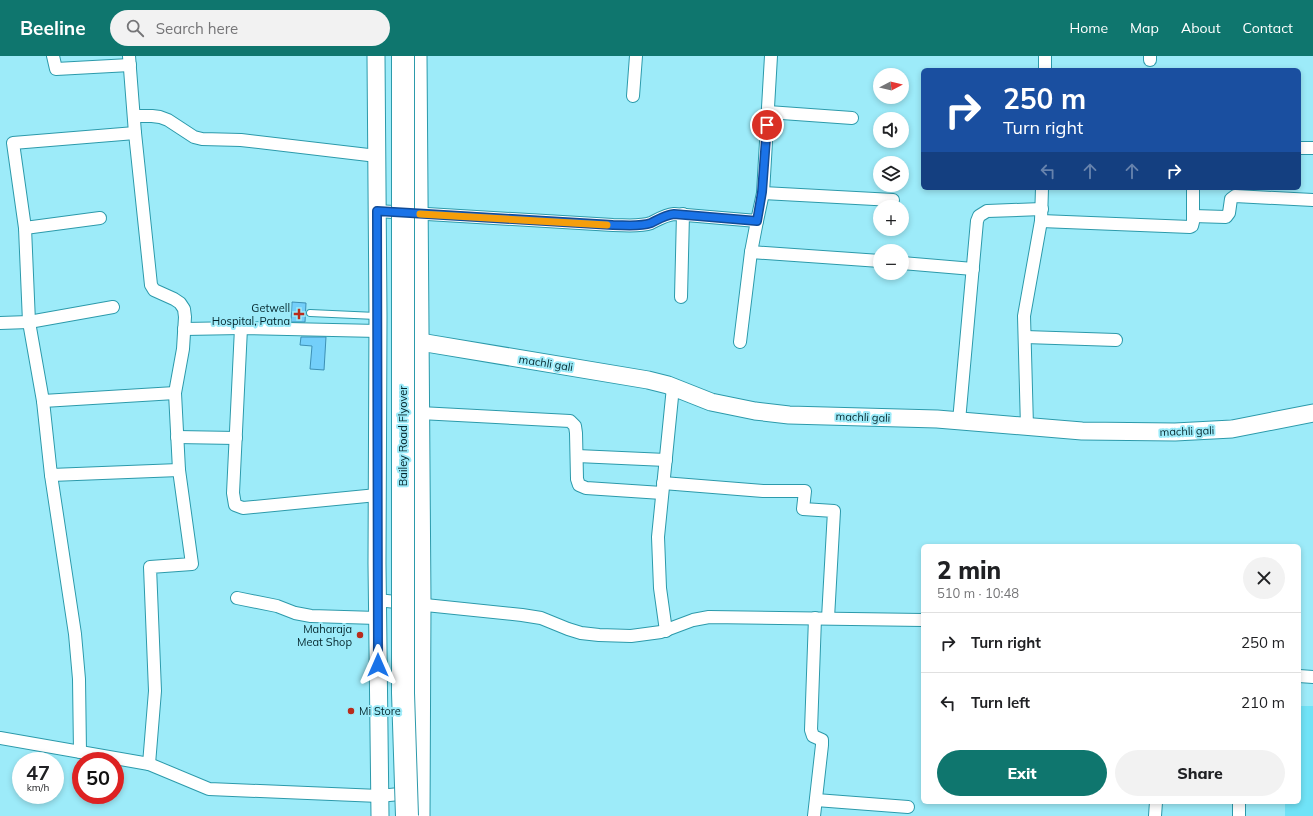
<!DOCTYPE html>
<meta charset="utf-8">
<style>
:root{--surface:#fff;--page:#f2f2f2;--text:#202124;--muted:#757577;--line:#e0e0e0;--accent:#0f766e}
body{margin:0;font-family:Mulish,sans-serif;background:var(--page);color:var(--text);height:100vh;display:flex;flex-direction:column;font-size:15px;white-space:nowrap}
*{box-sizing:border-box;margin:0}
p{font-size:13px;color:var(--muted)}
.icon{flex:none;width:22px;height:22px;fill:none;stroke:currentColor;stroke-width:2;stroke-linecap:round;stroke-linejoin:round}
.map{position:relative;flex:1;overflow:hidden}
.panel{position:absolute;left:921px;top:488px;width:380px;height:260px;display:flex;flex-direction:column;background:var(--surface);border-radius:6px;box-shadow:0 2px 6px #0003}
.panel>*{flex:none}
.banner{position:absolute;left:921px;top:12px;width:380px;height:122px;border-radius:6px;box-shadow:0 2px 6px #0003;background:#1a4fa0;color:#fff;overflow:hidden}
.needle{width:26px;rotate:83deg}
.controls{position:absolute;left:873px;top:12px;display:grid;gap:8px}
.controls a{display:grid;place-items:center;width:36px;height:36px;border-radius:50%;background:var(--surface);box-shadow:0 2px 6px #0003;font-size:20px}
.speed{position:absolute;left:12px;top:696px;display:flex;gap:8px;font-size:20px;font-weight:700;text-align:center}
.speed>*{display:grid;place-content:center;width:52px;height:52px;border-radius:50%;background:var(--surface);box-shadow:0 2px 6px #0003;line-height:1}
.speed small{font-size:10px;font-weight:400}
.speed .limit{border:6px solid #d22;background:#fff;color:#111}
.pin{position:absolute;display:grid;place-items:center;width:34px;height:34px;color:#fff;margin:-17px;border:2px solid #fff;border-radius:50%;box-shadow:0 1px 4px #0007}
.me{position:absolute;width:44px;margin:-22px;rotate:0deg;stroke-linejoin:round;filter:drop-shadow(0 0 3px #0008)}
.turn{display:flex;align-items:center;gap:14px;height:84px;padding:0 16px;font-size:18px}
.turn .icon{width:52px;height:52px;stroke-width:2.5}
.turn b{display:block;font-size:28px;line-height:34px}
.lanes{display:flex;align-items:center;height:38px;padding:0 16px;background:#0003;justify-content:center;gap:20px;direction:ltr}
.lanes .off{opacity:.35}
.round{display:grid;place-items:center;flex:none;width:42px;height:42px;border-radius:21px;background:var(--page)}
.headline{display:flex;align-items:center;justify-content:space-between;height:68px;padding:0 16px}
h1{font-size:24px;font-weight:800;line-height:30px}
.cta{display:flex;gap:8px;margin-top:auto;padding:8px 16px}
.cta a{flex:1;height:46px;border-radius:24px;background:var(--accent);color:#fff;font-size:16px;font-weight:800;line-height:46px;text-align:center}
.cta a+a{background:var(--page);color:var(--text)}
ul{padding:0;list-style:none}
li{display:flex;align-items:center;gap:12px;height:60px;padding:0 16px;border-top:1px solid var(--line)}
li div{flex:1}
li b{display:block;font-size:15px}
li em{font-style:normal}
header{display:flex;align-items:center;gap:24px;box-sizing:border-box;height:56px;padding:0 20px;background:var(--accent);color:#fff}
header strong{font-size:19px}
nav{display:flex;gap:22px;margin-inline-start:auto;font-size:14px}
.search{width:280px;height:36px;background:var(--page);display:flex;align-items:center;gap:10px;box-sizing:border-box;padding:0 14px;border-radius:22px;color:var(--muted);font-size:15px}
.map>svg:first-child{display:block}
.built{fill:#70e3f7}
.building{fill:#73cffa;stroke:#3c90b5}
.lines{fill:none;stroke-linecap:round;stroke-linejoin:round}
.lane-casing{stroke:#2c9aab;stroke-width:8}
.street-casing{stroke:#2c9aab;stroke-width:14}
.secondary-casing{stroke:#2c9aab;stroke-width:19}
.lane{stroke:#fff;stroke-width:6}
.street{stroke:#fff;stroke-width:12}
.secondary{stroke:#fff;stroke-width:17}
.highway-bridge-casing{stroke:#2c9aab;stroke-width:24;stroke-linecap:butt}
.highway-bridge{stroke:#fff;stroke-width:22}
.route-casing{stroke:#114b97;stroke-width:10}
.route{stroke:#1a73e8;stroke-width:7}
.slow{stroke:#f59e0b;stroke-width:7}
.poi-dot{fill:#b92c1c;stroke:#9debf9;stroke-width:1.5}
.labels{text-anchor:middle;dominant-baseline:central;stroke-width:4;stroke-linejoin:round;paint-order:stroke}
.poi-label{font-size:11px;fill:#04262c;stroke:#9debf9;text-anchor:end}
.street-label{font-size:11px;fill:#04262c;stroke:#9debf9}
</style>
<header>
<strong>Beeline</strong>
<div class="search"><svg class="icon" aria-label="search" viewBox="0 0 24 24"><circle cx="10" cy="10" r="6"/><path d="M15 15l6 6"/></svg>Search here</div>
<nav><a>Home</a><a>Map</a><a>About</a><a>Contact</a></nav>
</header>
<div class="map">
<svg width="1313" height="760" viewBox="0 0 1313 760">
<rect width="100%" height="100%" fill="#9debf9"/>
<polygon class="built" points="1299,650 1313,650 1313,760 1285,760 1285,746 1299,746"/>
<g class="building">
<polygon points="292,246 306,247 305,266 291,266"/>
<polygon points="301,281 326,281 324,314 310,313 312,290 300,289"/>
</g>
<g class="lines">
<defs>
<polyline id="lane" points="310,257 376,260"/>
<g id="street">
<polyline points="53,0 56,13 130,9"/>
<polyline points="1150,0 1150,4"/>
<polyline points="1045,14 1045,0"/>
<polyline points="633,40 636,0"/>
<polyline points="768,56 852,62"/>
<polyline points="134,60 152,60 160,61 168,64 194,81 202,83 241,84 377,100"/>
<polyline points="135,77 13,87 25,172 29,266 43,345 51,419 179,414"/>
<polyline points="1299,92 1313,92"/>
<polyline points="763,137 893,144"/>
<path d="M377,155l236,14c12,0 26,2 38,-2 8,-4 14,-8 23,-9l83,7 6,-28 8,-137"/>
<polyline points="1193,160 1226,161 1229,157 1231,143 1235,140 1313,144"/>
<polyline points="1041,165 1190,171 1192,170 1193,166 1193,132"/>
<polyline points="25,172 100,162"/>
<polyline points="751,196 880,205"/>
<polyline points="902,207 973,213"/>
<polyline points="681,241 683,158"/>
<polyline points="0,267 29,266 113,251"/>
<polyline points="184,273 241,272"/>
<polyline points="1025,281 1116,284"/>
<polyline points="740,286 751,196 757,165"/>
<polyline points="43,345 175,337"/>
<polyline points="420,357 570,365 575,370 576,377 577,423 579,429 586,432 662,437"/>
<polyline points="959,365 977,165 979,160 987,155 1042,153"/>
<polyline points="1027,371 1024,260 1041,165 1042,132"/>
<polyline points="177,381 236,382"/>
<polyline points="577,400 666,404"/>
<polyline points="51,419 75,578 79,623 80,696"/>
<polyline points="663,427 763,435 805,435 803,453 834,455 828,562"/>
<polyline points="377,439 243,452 235,449 233,437 241,272 378,275"/>
<polyline points="237,542 277,550 295,557 311,560 377,562"/>
<polyline points="377,544 522,559 541,562 568,573 581,577 599,579 631,580 661,576 693,564 709,561 923,564"/>
<polyline points="666,575 660,532 658,481 673,331"/>
<polyline points="1299,620 1313,621"/>
<polyline points="0,682 149,708 155,635 150,511 192,508 179,414 175,337 183,293 185,261 184,253 180,247 174,243 154,234 151,229 135,77 129,0"/>
<polyline points="149,708 209,733 379,740 410,737"/>
<polyline points="816,744 908,751"/>
<polyline points="814,760 822,689 822,684 813,680 811,674 815,562"/>
<polyline points="1155,760 1156,746"/>
<polyline points="1239,760 1239,746"/>
</g>
<g id="secondary">
<polyline points="376,0 378,260 377,508 380,760"/>
<polyline points="418,0 422,547 421,760"/>
<polyline points="420,286 648,324 668,329 711,346 755,355 789,359 937,363 1082,375 1175,376 1232,373 1313,357"/>
</g>
</defs>
<use href="#lane" class="lane-casing"/>
<use href="#street" class="street-casing"/>
<use href="#secondary" class="secondary-casing"/>
<use href="#lane" class="lane"/>
<use href="#street" class="street"/>
<use href="#secondary" class="secondary"/>
<defs>
<polyline id="highway-bridge" points="403,0 403,637 407,760"/>
</defs>
<use href="#highway-bridge" class="highway-bridge-casing"/>
<use href="#highway-bridge" class="highway-bridge"/>
</g>
<g class="lines">
<defs>
<path id="route" d="M378,609l-1,-454 236,14c12,0 26,2 38,-2 8,-4 14,-8 23,-9l83,7 5,-29 5,-67"/>
</defs>
<use href="#route" class="route-casing"/>
<use href="#route" class="route"/>
<polyline class="slow" points="420,158 607,169"/>
</g>
<g class="poi-dot">
<path d="M297 252h4v4h4v4h-4v4h-4v-4h-4v-4h4z"/>
<circle cx="360" cy="579" r="4"/>
<circle cx="351" cy="655" r="4"/>
</g>
<g class="labels">
<g class="poi-label">
<text x="290" y="252">Getwell<tspan x="290" dy="13">Hospital, Patna</tspan></text>
<text x="352" y="573">Maharaja<tspan x="352" dy="13">Meat Shop</tspan></text>
<text x="359" y="655" text-anchor="start">Mi Store</text>
</g>
<g class="street-label">
<text transform="translate(546 307) rotate(9)">machli gali</text>
<text transform="translate(863 361) rotate(2)">machli gali</text>
<text transform="translate(1187 375) rotate(-2)">machli gali</text>
<text transform="translate(403 380) rotate(-90)">Bailey Road Flyover</text>
</g>
</g>
</svg>
<div class="controls">
<a><svg class="needle" viewBox="-14 -14 28 28"><path d="M0-13l5 13h-10z" fill="#e53935"/><path d="M0 13l5-13h-10z" fill="#757577"/></svg></a>
<a><svg class="icon" aria-label="sound" viewBox="0 0 24 24"><path d="M4 9h4l5-4v14l-5-4H4zM17 9q2 3 0 6"/></svg></a>
<a><svg class="icon" aria-label="layers" viewBox="0 0 24 24"><path d="M12 4l9 5-9 5-9-5zM3 14l9 5 9-5"/></svg></a>
<a>+</a>
<a>−</a>
</div>
<div class="speed"><div>47<small>km/h</small></div><div class="limit">50</div></div>
<div class="pin" style="left:767px;top:69px;background:#d93025"><svg class="icon" aria-label="arrive" viewBox="0 0 24 24"><path d="M6 21V4h12l-3 4 3 4H6"/></svg></div>
<svg class="me" style="left:378px;top:609px" viewBox="-20 -20 40 40"><path d="M0-17L14 15 0 8-14 15z" fill="#1a73e8" stroke="#fff" stroke-width="4"/></svg>
<div class="banner">
<div class="turn"><svg class="icon" aria-label="right" viewBox="0 0 24 24"><path d="M7 20v-9h11M14 6l5 5-5 5"/></svg><div><b>250 m</b>Turn right</div></div>
<div class="lanes"><svg class="icon off" aria-label="left" viewBox="0 0 24 24"><path d="M17 20v-9H6M10 6l-5 5 5 5"/></svg><svg class="icon off" aria-label="ahead" viewBox="0 0 24 24"><path d="M12 20V5M6 11l6-6 6 6"/></svg><svg class="icon off" aria-label="ahead" viewBox="0 0 24 24"><path d="M12 20V5M6 11l6-6 6 6"/></svg><svg class="icon" aria-label="right" viewBox="0 0 24 24"><path d="M7 20v-9h11M14 6l5 5-5 5"/></svg></div>
</div>
<section class="panel">
<div class="headline"><div><h1>2 min</h1><p>510 m · 10:48</p></div><a class="round"><svg class="icon" aria-label="close" viewBox="0 0 24 24"><path d="M6 6l12 12M18 6L6 18"/></svg></a></div>
<ul>
<li><svg class="icon" aria-label="right" viewBox="0 0 24 24"><path d="M7 20v-9h11M14 6l5 5-5 5"/></svg><div><b>Turn right</b></div><em>250 m</em></li>
<li><svg class="icon" aria-label="left" viewBox="0 0 24 24"><path d="M17 20v-9H6M10 6l-5 5 5 5"/></svg><div><b>Turn left</b></div><em>210 m</em></li>
</ul>
<div class="cta"><a>Exit</a><a>Share</a></div>
</section>
</div>
